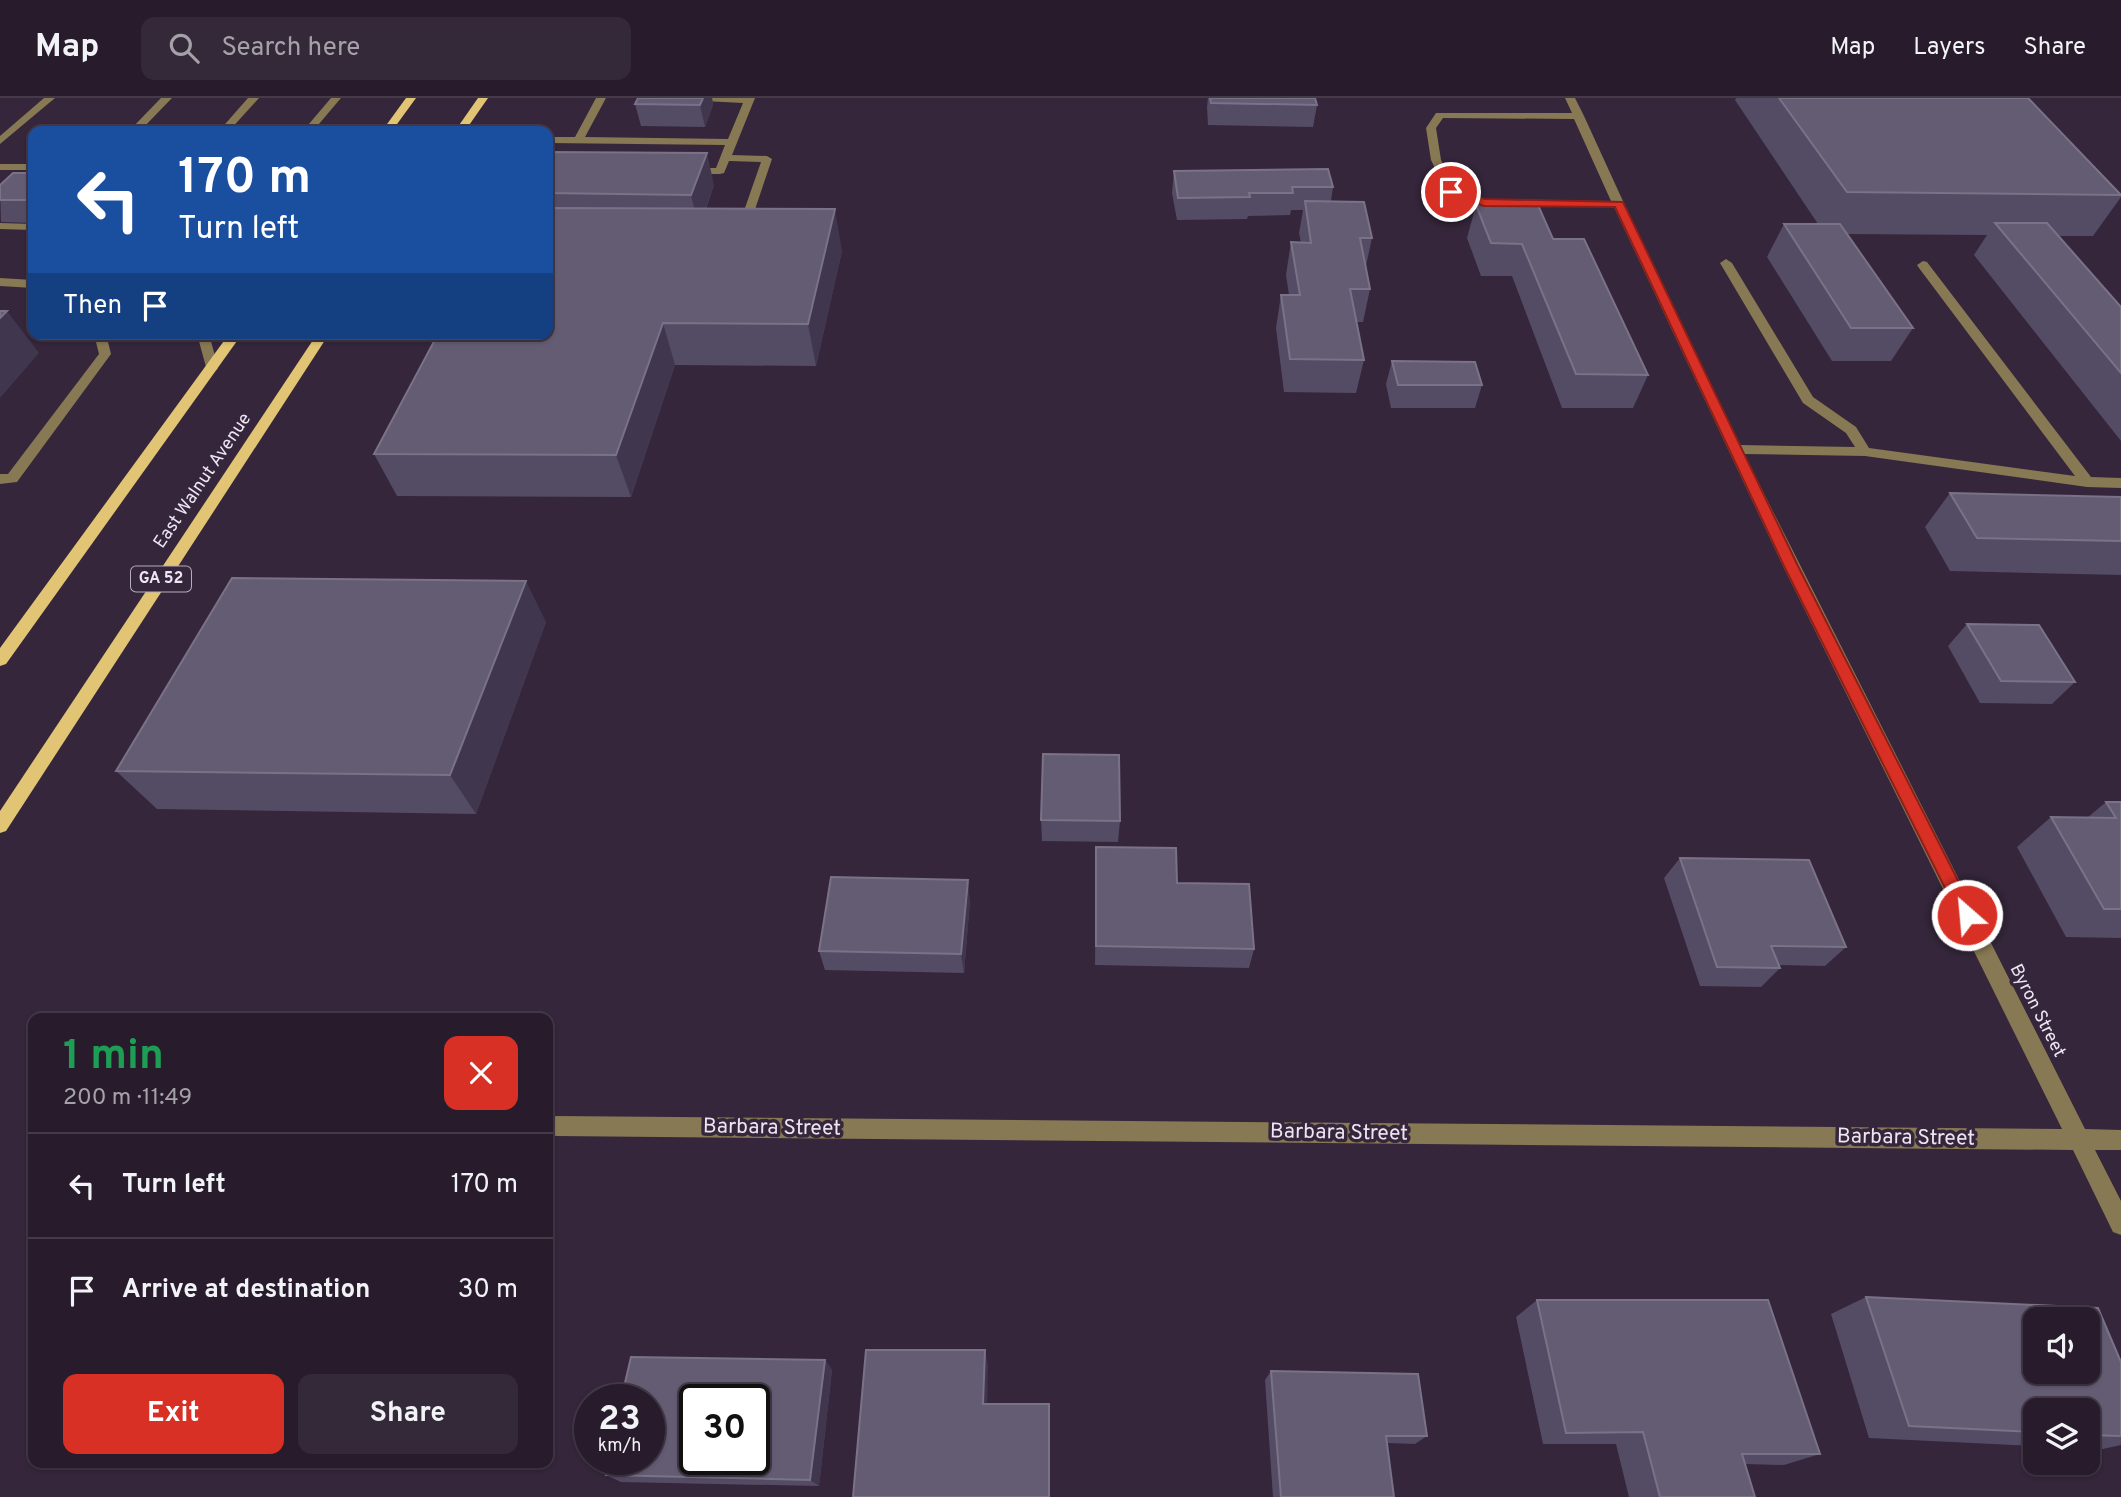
<!DOCTYPE html>
<meta charset="utf-8">
<style>
:root{--surface:#281c2c;--page:#342938;--text:#f1f3f6;--muted:#a5a1a9;--line:#443a48;--accent:#d93025}
body{margin:0;font-family:Overpass,sans-serif;background:var(--page);color:var(--text);height:100vh;display:flex;flex-direction:column;font-size:26px;white-space:nowrap}
*{box-sizing:border-box;margin:0}
p{font-size:23px;color:var(--muted)}
.icon{flex:none;width:38px;height:38px;fill:none;stroke:currentColor;stroke-width:2;stroke-linecap:round;stroke-linejoin:round}
.map{position:relative;flex:1;overflow:hidden}
.panel{position:absolute;left:28px;top:915px;width:525px;height:455px;display:flex;flex-direction:column;background:var(--surface);border-radius:14px;box-shadow:0 2px 5px #0004,0 0 0 2px var(--line)}
.panel>*{flex:none}
.banner{position:absolute;left:28px;top:28px;width:525px;height:214px;border-radius:14px;box-shadow:0 2px 5px #0004,0 0 0 2px var(--line);background:#1a4fa0;color:#fff;overflow:hidden}
.tools{position:absolute;left:2023px;top:1209px;display:grid;gap:14px}
.tools a{display:grid;place-items:center;width:77px;height:77px;border-radius:14px;background:var(--surface);box-shadow:0 2px 5px #0004,0 0 0 2px var(--line);font-size:35px}
.speed{position:absolute;left:574px;top:1286px;display:flex;gap:14px;font-size:35px;font-weight:700;text-align:center}
.speed>*{display:grid;place-content:center;width:91px;height:91px;border-radius:50%;background:var(--surface);box-shadow:0 2px 5px #0004,0 0 0 2px var(--line);line-height:1}
.speed small{font-size:18px;font-weight:400}
.speed .limit{border:4px solid #111;border-radius:10px;background:#fff;color:#111}
.pin{position:absolute;display:grid;place-items:center;width:60px;height:60px;color:#fff;margin:-30px;border:4px solid #fff;border-radius:50%;box-shadow:0 2px 7px #0007}
.me{position:absolute;width:77px;margin:-38px;rotate:333deg;stroke-linejoin:round;filter:drop-shadow(0 0 5px #0008)}
.turn{display:flex;align-items:center;gap:24px;height:147px;padding:0 35px;font-size:32px}
.turn .icon{width:91px;height:91px;stroke-width:2.5}
.turn b{display:block;font-size:49px;line-height:60px}
.then{display:flex;align-items:center;height:66px;padding:0 35px;background:#0003;gap:14px;font-size:26px}
.round{display:grid;place-items:center;flex:none;width:74px;height:74px;border-radius:14px;background:var(--page)}
.head{display:flex;align-items:center;justify-content:space-between;height:119px;padding:0 35px}
h1{font-size:42px;font-weight:700;line-height:52px;color:#1e9e55}
.action{display:flex;gap:14px;margin-top:auto;padding:14px 35px}
.action a{flex:1;height:80px;border-radius:14px;background:var(--accent);color:#fff;font-size:28px;font-weight:700;line-height:80px;text-align:center}
.action a+a{background:var(--page);color:var(--text)}
ul{padding:0;list-style:none}
li{display:flex;align-items:center;gap:21px;height:105px;padding:0 35px;border-top:2px solid var(--line)}
li div{flex:1}
li b{display:block;font-size:26px}
li em{font-style:normal}
header{display:flex;align-items:center;gap:42px;box-sizing:border-box;height:98px;padding:0 35px;background:var(--surface);border-bottom:2px solid var(--line)}
header strong{font-size:33px}
nav{display:flex;gap:38px;margin-inline-start:auto;font-size:24px}
.search{width:490px;height:63px;background:var(--page);display:flex;align-items:center;gap:18px;box-sizing:border-box;padding:0 24px;border-radius:14px;color:var(--muted);font-size:26px}
.map>svg:first-child{display:block}
.lines{fill:none;stroke-linecap:round;stroke-linejoin:round}
.minor{fill:#877953;fill-rule:evenodd}
.major{fill:#e2c574;fill-rule:evenodd}
.wall{fill:#544c64}
.shaded-wall{fill:#40364d}
.building{fill:#645c73;stroke:#7a7287;stroke-width:2;fill-rule:evenodd}
.route{fill:#d93025;stroke:#8d1f18;stroke-width:2}
.labels{text-anchor:middle;dominant-baseline:central;stroke-width:7;stroke-linejoin:round;paint-order:stroke}
.shield{fill:#35263b;stroke:#b6acbc;stroke-width:2}
.shield-label{font-size:16px;font-weight:bold;fill:#eee5f3}
.street-label{font-size:18px;fill:#eee5f3;stroke:#35263b}
.near-street-label{font-size:21px;fill:#eee5f3;stroke:#35263b}
</style>
<header>
<strong>Map</strong>
<div class="search"><svg class="icon" aria-label="search" viewBox="0 0 24 24"><circle cx="10" cy="10" r="6"/><path d="M15 15l6 6"/></svg>Search here</div>
<nav><a>Map</a><a>Layers</a><a>Share</a></nav>
</header>
<div class="map">
<svg width="2121" height="1399" viewBox="0 0 2121 1399">
<rect width="100%" height="100%" fill="#35263b"/>
<g class="lines">
<g class="minor">
<polygon points="44,0 55,0 0,46 0,38"/>
<polygon points="161,0 172,0 140,33 129,33"/>
<polygon points="248,0 259,0 229,33 219,33"/>
<polygon points="331,0 341,0 313,33 303,33"/>
<polygon points="596,0 606,0 585,39 728,41 743,5 704,3 699,0 755,0 732,57 767,58 772,61 748,132 738,130 761,64 729,63 724,75 720,76 688,76 683,73 688,70 716,70 725,47 548,45 548,39 575,39"/>
<path d="M1565,0h10l9,18 71,155 84,174 116,2 -9,-14 -43,-30 -83,-140 6,-4 6,4 81,134 43,30 13,21 206,28 -156,-208 -2,-3 6,-4 4,1 164,215 30,1v10l-34,-1 -222,-31 -121,-2 341,675 36,1v20h-26l26,51v34l-8,-3 -40,-82 -1517,-14 -7,-3v-14l7,-3 1506,13 -279,-563 -169,-359 -130,-1 -36,-12 -17,-34 -5,-32 10,-15h136zM1443,20l131,1 37,82 -126,-1 -29,-10 -15,-30 -5,-32z"/>
<rect x="0" y="66" width="33" height="6"/>
<polygon points="0,125 33,126 33,132 0,131"/>
<polygon points="0,180 33,182 33,190 0,188"/>
<polygon points="94,236 106,236 111,256 17,384 0,386 0,376 8,376 99,256"/>
<polygon points="197,236 209,236 218,269 217,272 212,273 206,269"/>
</g>
<g class="major">
<polygon points="406,0 416,0 392,33 382,33"/>
<polygon points="478,0 488,0 465,33 455,33"/>
<polygon points="229,236 242,236 6,566 0,568 0,550"/>
<polygon points="317,236 329,236 6,733 0,735 0,713"/>
</g>
</g>
<g class="wall">
<polygon points="638,0 712,0 713,7 705,29 641,28 635,6"/>
<polygon points="1208,0 1315,0 1317,7 1313,29 1208,27 1207,9"/>
<polygon points="1736,0 2028,0 2121,96 2121,99 2093,138 2058,138 2121,209 2121,343 1974,157 1987,137 1846,136 1913,230 1891,263 1832,263 1767,159 1784,126 1818,126 1735,2"/>
<polygon points="548,54 714,87 706,111 842,153 816,268 675,267 631,399 397,398 374,356 548,236"/>
<polygon points="1174,73 1333,89 1331,103 1372,140 1366,168 1370,191 1363,224 1356,224 1364,262 1356,295 1284,294 1276,230 1281,197 1289,197 1286,177 1291,144 1301,145 1299,135 1303,112 1291,112 1290,117 1248,118 1247,121 1177,122 1172,95"/>
<polygon points="33,75 33,125 1,124 0,87"/>
<polygon points="1476,107 1553,141 1648,277 1633,310 1562,310 1512,178 1481,178 1467,140"/>
<polygon points="1392,263 1482,287 1475,310 1391,310 1386,286"/>
<polygon points="1950,395 2121,399 2121,477 1950,473 1925,429"/>
<polygon points="546,524 476,716 157,711 116,673"/>
<polygon points="1967,526 2075,584 2052,606 1980,605 1948,548"/>
<polygon points="2106,704 2121,704 2121,840 2066,839 2017,749 2051,719 2087,720"/>
<polygon points="1041,722 1120,723 1118,744 1042,743"/>
<polygon points="1096,749 1177,785 1254,851 1249,870 1095,867"/>
<polygon points="1680,760 1846,849 1825,868 1778,867 1780,870 1761,889 1700,888 1664,780"/>
<polygon points="970,802 964,875 825,872 819,853"/>
<polygon points="1866,1199 2121,1264 2121,1347 2103,1351 2088,1350 2088,1312 2035,1312 2035,1348 1869,1340 1831,1216"/>
<polygon points="1537,1202 1820,1356 1784,1367 1745,1366 1755,1399 1629,1399 1616,1346 1543,1346 1516,1219"/>
<polygon points="825,1262 832,1272 819,1388 621,1384 606,1377"/>
<polygon points="1271,1273 1427,1338 1415,1346 1387,1345 1394,1399 1273,1399 1265,1282"/>
</g>
<g class="shaded-wall">
<polygon points="703,0 712,0 713,7 705,29 700,7"/>
<polygon points="707,55 714,87 699,129 691,97"/>
<polygon points="835,111 842,153 816,268 808,226"/>
<polygon points="7,213 39,255 0,300 0,220"/>
<polygon points="663,225 675,267 631,399 616,357"/>
<polygon points="526,483 546,524 476,716 450,677"/>
<polygon points="968,782 970,802 964,875 961,856"/>
<polygon points="985,1252 988,1267 987,1318 983,1306"/>
<polygon points="825,1262 832,1272 819,1388 810,1382"/>
</g>
<g class="building">
<polygon points="638,0 703,0 700,7 635,6"/>
<polygon points="1210,0 1315,0 1317,7 1211,5"/>
<polygon points="1779,0 2028,0 2121,97 1847,94"/>
<polygon points="548,54 707,55 691,97 548,95"/>
<polygon points="1328,71 1333,89 1292,89 1293,95 1249,95 1250,99 1178,100 1174,73"/>
<polygon points="13,75 33,75 33,102 0,102 0,87"/>
<polygon points="1305,103 1364,104 1372,140 1360,140 1370,191 1350,191 1364,262 1290,261 1281,197 1300,197 1291,144 1311,145"/>
<polygon points="1476,107 1538,107 1553,141 1584,141 1648,277 1576,276 1522,146 1491,145"/>
<polygon points="548,110 835,111 808,226 663,225 616,357 374,356 438,236 548,236"/>
<polygon points="1995,125 2047,125 2121,209 2121,275"/>
<polygon points="1784,126 1840,126 1913,230 1851,230"/>
<polygon points="0,213 7,213 0,220"/>
<polygon points="1392,263 1475,264 1482,287 1398,287"/>
<polygon points="1950,395 2121,399 2121,443 1977,440"/>
<polygon points="232,480 526,483 450,677 116,673"/>
<polygon points="1967,526 2039,527 2075,584 2001,583"/>
<polygon points="1043,656 1119,657 1120,723 1041,722"/>
<polygon points="2106,704 2121,704 2121,811 2104,811 2051,719 2116,720"/>
<polygon points="1096,749 1176,750 1177,785 1249,786 1254,851 1096,848"/>
<polygon points="1680,760 1809,762 1846,849 1771,848 1780,870 1717,869"/>
<polygon points="831,779 968,782 961,856 819,853"/>
<path d="M1866,1199l232,11 23,54v74l-33,-1v-25h-53v22l-126,-6zM2035,1222h53v52h-53z"/>
<polygon points="1537,1202 1768,1202 1820,1356 1742,1356 1755,1399 1660,1399 1643,1334 1566,1335"/>
<polygon points="866,1252 985,1252 983,1306 1049,1306 1049,1399 853,1399"/>
<path d="M631,1259l194,3 -15,120 -204,-5 3,-15h40v-60h-28zM695,1302h59v60h-59z"/>
<polygon points="1271,1273 1418,1276 1427,1338 1386,1338 1394,1399 1281,1399"/>
</g>
<polygon class="route" points="1451,91 1485,101 1623,104 1798,468 1973,812 1975,817 1973,822 1967,825 1961,822 1784,468 1615,109 1484,108 1448,96 1448,92"/>
<g class="labels">
<rect class="shield" x="131" y="468.5" width="60" height="25" rx="5"/>
<g class="shield-label">
<text x="161" y="481">GA 52</text>
</g>
<g class="street-label">
<text transform="translate(203 383) rotate(-56)">East Walnut Avenue</text>
<text transform="translate(2037 913) rotate(63)">Byron Street</text>
</g>
<g class="near-street-label">
<text transform="translate(772 1030) rotate(1)">Barbara Street</text>
<text transform="translate(1339 1035) rotate(1)">Barbara Street</text>
<text transform="translate(1906 1040) rotate(1)">Barbara Street</text>
</g>
</g>
</svg>
<div class="tools">
<a><svg class="icon" aria-label="sound" viewBox="0 0 24 24"><path d="M4 9h4l5-4v14l-5-4H4zM17 9q2 3 0 6"/></svg></a>
<a><svg class="icon" aria-label="layers" viewBox="0 0 24 24"><path d="M12 4l9 5-9 5-9-5zM3 14l9 5 9-5"/></svg></a>
</div>
<div class="speed"><div>23<small>km/h</small></div><div class="limit">30</div></div>
<div class="pin" style="left:1451px;top:94px;background:#d93025"><svg class="icon" aria-label="arrive" viewBox="0 0 24 24"><path d="M6 21V4h12l-3 4 3 4H6"/></svg></div>
<svg class="me" style="left:1967px;top:817px" viewBox="-20 -20 40 40"><circle r="17" fill="#d93025" stroke="#fff" stroke-width="3"/><path d="M0-11L8 9 0 5-8 9z" fill="#fff"/></svg>
<div class="banner">
<div class="turn"><svg class="icon" aria-label="left" viewBox="0 0 24 24"><path d="M17 20v-9H6M10 6l-5 5 5 5"/></svg><div><b>170 m</b>Turn left</div></div>
<div class="then">Then<svg class="icon" aria-label="arrive" viewBox="0 0 24 24"><path d="M6 21V4h12l-3 4 3 4H6"/></svg></div>
</div>
<section class="panel">
<div class="head"><div><h1>1 min</h1><p>200 m · 11:49</p></div><a class="round" style="background:#d93025;color:#fff"><svg class="icon" aria-label="close" viewBox="0 0 24 24"><path d="M6 6l12 12M18 6L6 18"/></svg></a></div>
<ul>
<li><svg class="icon" aria-label="left" viewBox="0 0 24 24"><path d="M17 20v-9H6M10 6l-5 5 5 5"/></svg><div><b>Turn left</b></div><em>170 m</em></li>
<li><svg class="icon" aria-label="arrive" viewBox="0 0 24 24"><path d="M6 21V4h12l-3 4 3 4H6"/></svg><div><b>Arrive at destination</b></div><em>30 m</em></li>
</ul>
<div class="action"><a>Exit</a><a>Share</a></div>
</section>
</div>
